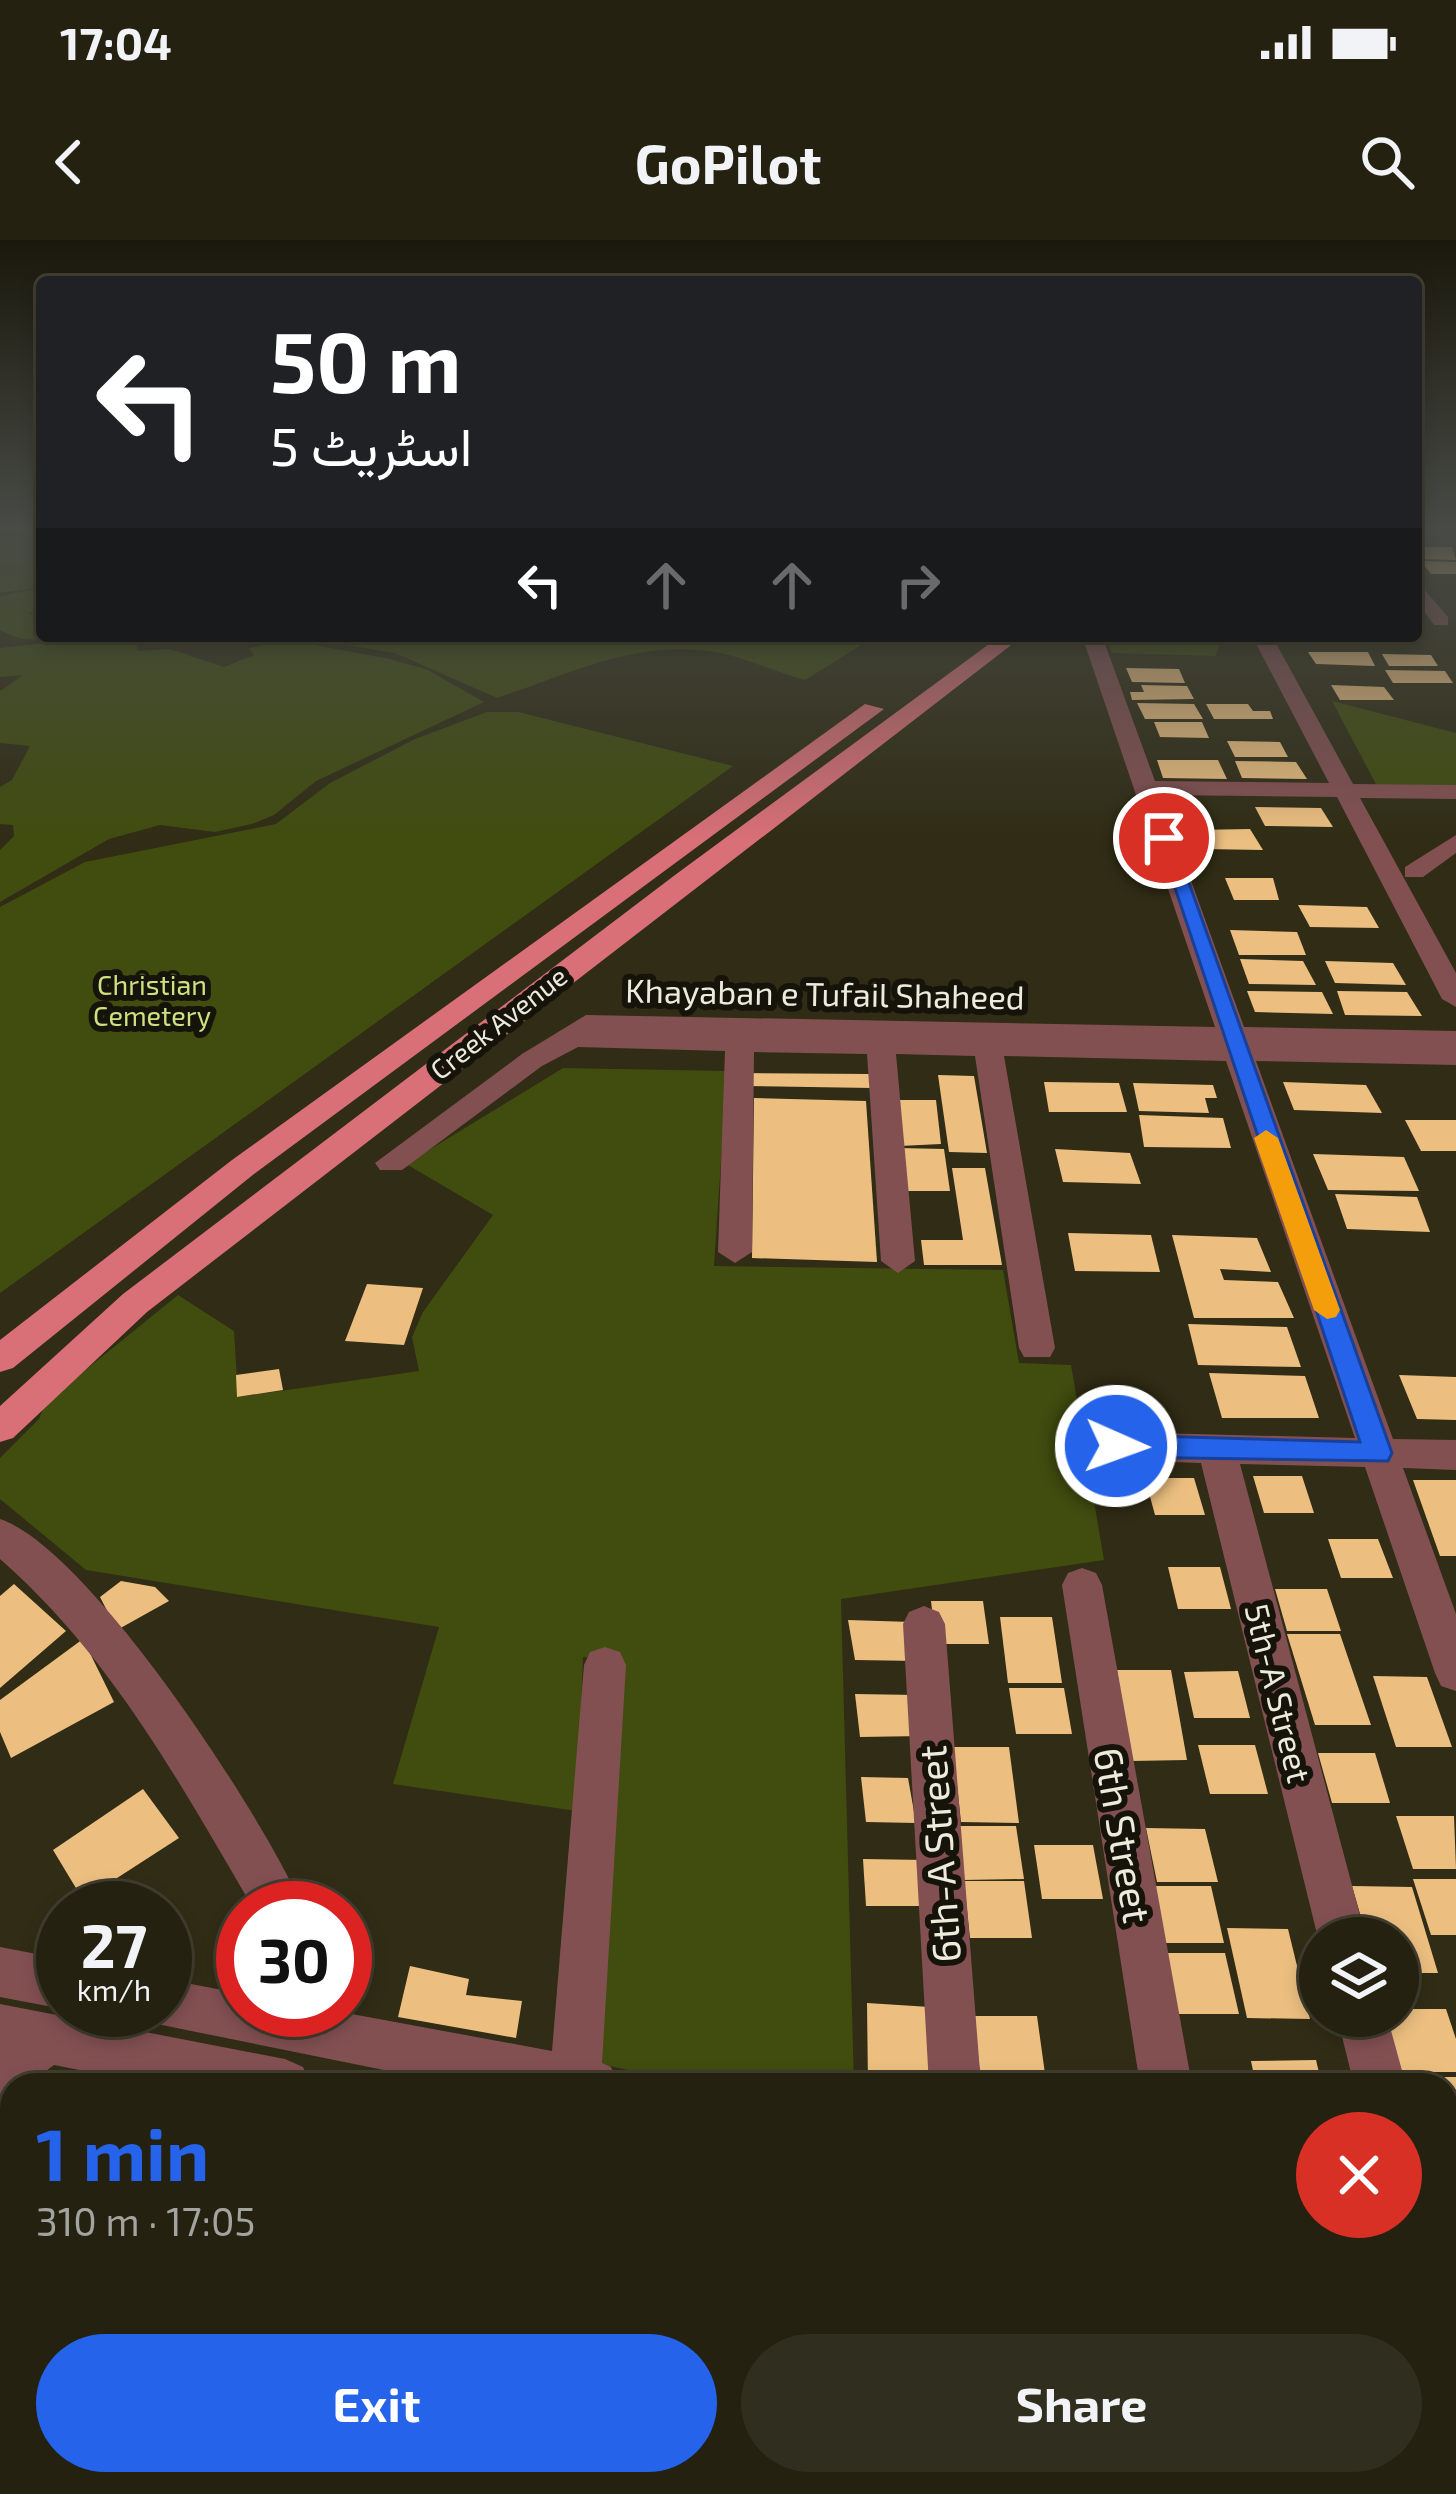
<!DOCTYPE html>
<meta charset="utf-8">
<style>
:root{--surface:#242110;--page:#302e1e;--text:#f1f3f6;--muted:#a3a39f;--line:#413e30;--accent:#2563eb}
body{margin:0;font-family:"Exo 2",Vazirmatn,sans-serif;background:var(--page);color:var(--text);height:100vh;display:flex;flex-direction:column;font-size:45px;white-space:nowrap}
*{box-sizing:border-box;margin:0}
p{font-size:39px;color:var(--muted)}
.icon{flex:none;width:66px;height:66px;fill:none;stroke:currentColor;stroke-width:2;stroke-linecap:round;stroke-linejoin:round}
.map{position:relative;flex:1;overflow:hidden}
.sheet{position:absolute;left:0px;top:1833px;width:1458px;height:423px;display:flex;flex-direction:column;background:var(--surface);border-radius:36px 36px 0 0;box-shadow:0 6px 18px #0003,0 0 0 3px var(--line)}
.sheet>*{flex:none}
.hud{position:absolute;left:36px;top:36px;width:1386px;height:366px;border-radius:12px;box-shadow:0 6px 18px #0003,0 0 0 3px var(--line);background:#202124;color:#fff;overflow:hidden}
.fabs{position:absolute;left:1299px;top:1677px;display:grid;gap:24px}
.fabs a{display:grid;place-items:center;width:120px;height:120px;border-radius:50%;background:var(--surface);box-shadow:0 6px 18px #0003,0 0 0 3px var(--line);font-size:60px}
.speed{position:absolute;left:36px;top:1641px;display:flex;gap:24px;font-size:60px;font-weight:700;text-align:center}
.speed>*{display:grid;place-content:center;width:156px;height:156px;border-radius:50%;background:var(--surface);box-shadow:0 6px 18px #0003,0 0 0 3px var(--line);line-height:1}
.speed small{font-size:30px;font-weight:400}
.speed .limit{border:18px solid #d22;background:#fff;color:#111}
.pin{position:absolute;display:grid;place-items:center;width:102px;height:102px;color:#fff;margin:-51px;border:6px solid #fff;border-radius:50%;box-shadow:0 3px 12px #0007}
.me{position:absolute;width:132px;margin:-66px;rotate:92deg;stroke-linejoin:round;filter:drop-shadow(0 0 9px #0008)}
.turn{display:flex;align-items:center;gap:42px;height:252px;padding:0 36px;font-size:54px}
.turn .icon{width:156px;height:156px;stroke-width:2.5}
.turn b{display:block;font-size:84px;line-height:102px}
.lanes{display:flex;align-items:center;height:114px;padding:0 36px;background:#0003;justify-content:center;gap:60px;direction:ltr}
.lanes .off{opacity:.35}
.round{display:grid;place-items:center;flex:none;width:126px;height:126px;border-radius:63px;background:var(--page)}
.head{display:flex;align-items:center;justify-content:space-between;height:204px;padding:0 36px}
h1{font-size:72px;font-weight:700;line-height:90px;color:var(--accent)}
.button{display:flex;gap:24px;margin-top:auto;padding:24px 36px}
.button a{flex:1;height:138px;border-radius:72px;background:var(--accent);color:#fff;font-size:48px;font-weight:700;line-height:138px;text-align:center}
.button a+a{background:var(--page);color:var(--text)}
.status{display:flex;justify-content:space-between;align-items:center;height:84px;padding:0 60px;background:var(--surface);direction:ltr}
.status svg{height:33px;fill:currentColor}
header{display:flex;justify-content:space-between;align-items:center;height:156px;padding:0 36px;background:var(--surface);font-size:54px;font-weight:700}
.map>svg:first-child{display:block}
.green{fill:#414c0f}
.building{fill:#ecbf80}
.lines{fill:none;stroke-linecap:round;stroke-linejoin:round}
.minor{fill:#835052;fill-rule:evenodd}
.major{fill:#d97077;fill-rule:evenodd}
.route{fill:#2563eb;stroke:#184099;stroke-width:3}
.slow{fill:#f59e0b}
.labels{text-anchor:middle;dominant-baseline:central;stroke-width:12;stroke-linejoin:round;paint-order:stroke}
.far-park-label{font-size:27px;fill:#cce17f;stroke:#16140a}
.far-street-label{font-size:27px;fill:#eeebdd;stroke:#16140a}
.street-label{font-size:33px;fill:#eeebdd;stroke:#16140a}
.near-street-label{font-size:39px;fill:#eeebdd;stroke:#16140a}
</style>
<div class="status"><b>17:04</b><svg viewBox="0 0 49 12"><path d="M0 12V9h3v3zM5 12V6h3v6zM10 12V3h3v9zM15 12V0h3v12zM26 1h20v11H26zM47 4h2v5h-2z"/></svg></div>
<header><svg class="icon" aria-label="back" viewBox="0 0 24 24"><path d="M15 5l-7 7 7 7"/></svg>GoPilot<svg class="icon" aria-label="search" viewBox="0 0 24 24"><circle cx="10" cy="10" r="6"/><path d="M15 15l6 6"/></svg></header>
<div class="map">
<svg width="1456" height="2254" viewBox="0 0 1456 2254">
<rect width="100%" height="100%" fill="#302c15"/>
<g class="green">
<polygon points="0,286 42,286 42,347 0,353"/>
<path d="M28,350h14v24l-15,-2 15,9 4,15c-18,7 -30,2 -46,-6v-33z"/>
<polygon points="115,396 135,399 138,411 170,409 224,427 254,415 249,408 288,400 390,419 428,430 484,462 316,541 274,575 252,584 215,592 160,585 109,599 0,662 0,610 14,596 13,585 0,584 0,547 12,540 30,506 0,503 0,451 23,435 0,437 0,408"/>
<path d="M292,396h584l-71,44c-30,-8 -61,-23 -90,-28 -79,-13 -146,22 -218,46l-102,-45z"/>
<polygon points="1182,396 1222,401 1215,416 1112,413 1107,398 1181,401"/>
<polygon points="1332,461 1456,493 1456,547 1377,546"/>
<polygon points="487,472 518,472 733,526 0,1053 0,667 85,622 276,584 330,543 415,499"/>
<polygon points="563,828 727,831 714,1026 1003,1030 1019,1123 1071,1125 1104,1320 841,1359 854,1845 697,1845 591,1822 612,1420 583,1417 577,1571 393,1544 439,1387 86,1330 0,1259 0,1218 39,1179 46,1162 178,1055 234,1091 238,1157 419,1131 412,1097 423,1072 493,975 406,924"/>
</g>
<g class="building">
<polygon points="1416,307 1452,307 1456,320 1417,319"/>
<polygon points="1421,321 1456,322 1456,334 1431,334"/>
<polygon points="1308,412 1368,412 1375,426 1316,424"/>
<polygon points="1382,414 1431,415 1438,426 1389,426"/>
<polygon points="1126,428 1179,429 1185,443 1132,442"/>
<polygon points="1385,430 1445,431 1453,443 1393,443"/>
<polygon points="1141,445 1187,446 1194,459 1132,460 1130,452 1144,452"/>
<polygon points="1331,445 1384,447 1394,460 1340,460"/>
<polygon points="1137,463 1194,464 1203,479 1145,479"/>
<polygon points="1206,464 1248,464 1253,471 1270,471 1273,479 1214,479"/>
<polygon points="1154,482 1202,482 1209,498 1160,497"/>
<polygon points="1227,501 1280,502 1288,517 1235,517"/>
<polygon points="1157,520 1218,520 1227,539 1163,538"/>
<polygon points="1235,521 1296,522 1307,539 1242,538"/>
<polygon points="1255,567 1321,568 1333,587 1265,586"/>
<polygon points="1250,589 1263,610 1203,609 1193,590"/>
<polygon points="1225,638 1273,638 1279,660 1234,660"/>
<polygon points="1298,665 1367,667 1379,688 1310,687"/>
<polygon points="1230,690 1297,692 1306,715 1239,715"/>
<polygon points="1240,719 1303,721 1316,745 1249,744"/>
<polygon points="1325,721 1393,723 1406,745 1335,743"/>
<polygon points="1247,751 1322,752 1333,774 1255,772"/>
<polygon points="1337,751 1407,752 1422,776 1345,775"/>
<polygon points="745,833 870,834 872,848 746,846"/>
<polygon points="938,835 974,836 987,913 949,912"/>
<polygon points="1044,842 1119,843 1127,872 1049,872"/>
<polygon points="1283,842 1366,845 1382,873 1294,870"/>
<polygon points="1133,843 1213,845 1217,858 1205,858 1209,873 1139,871"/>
<polygon points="754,858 866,861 877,1022 752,1018"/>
<polygon points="895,860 936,860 941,904 900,906"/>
<polygon points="1139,875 1223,878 1231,908 1144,907"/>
<polygon points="1405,880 1456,880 1456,911 1421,911"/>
<polygon points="898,908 944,909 950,951 902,951"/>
<polygon points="1055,909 1130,913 1141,944 1063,942"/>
<polygon points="1313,914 1404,917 1419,951 1328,950"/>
<polygon points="952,928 985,928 1002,1025 924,1025 921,1000 963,1000"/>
<polygon points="1335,954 1417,957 1430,992 1347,989"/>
<polygon points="1068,993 1151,995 1160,1032 1075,1031"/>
<polygon points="1172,995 1257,998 1271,1032 1220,1029 1224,1040 1278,1042 1294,1078 1194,1078"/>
<polygon points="367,1044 423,1048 404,1105 345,1101"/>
<polygon points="1188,1084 1287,1087 1301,1127 1198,1125"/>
<polygon points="279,1129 283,1150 237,1157 236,1135"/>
<polygon points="1209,1133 1305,1136 1319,1178 1222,1178"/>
<polygon points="1399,1135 1456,1137 1456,1180 1417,1179"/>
<polygon points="1253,1236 1302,1236 1314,1273 1264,1273"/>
<polygon points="1145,1238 1194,1238 1205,1275 1155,1275"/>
<polygon points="1413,1240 1456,1240 1456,1316 1440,1316"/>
<polygon points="1328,1299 1378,1299 1393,1338 1341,1338"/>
<polygon points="1168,1327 1220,1327 1231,1369 1178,1369"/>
<polygon points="121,1341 155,1347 169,1361 117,1390 100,1357"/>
<polygon points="14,1344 66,1391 0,1448 0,1356"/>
<polygon points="1275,1349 1327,1349 1341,1391 1287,1391"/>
<polygon points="931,1361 983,1361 989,1404 936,1404"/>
<polygon points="1000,1377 1052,1377 1062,1443 1008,1443"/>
<polygon points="848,1380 912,1382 918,1421 855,1420"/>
<polygon points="1287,1394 1340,1394 1371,1485 1315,1485"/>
<polygon points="83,1399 114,1462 11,1518 0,1492 0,1460"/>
<polygon points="1117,1430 1171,1430 1187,1520 1131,1521"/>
<polygon points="1238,1431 1250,1478 1194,1478 1184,1432"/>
<polygon points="1373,1436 1427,1437 1452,1507 1396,1507"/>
<polygon points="1009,1448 1064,1448 1072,1494 1016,1494"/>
<polygon points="855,1454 916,1455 922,1496 860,1497"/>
<polygon points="1198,1505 1255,1505 1268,1554 1210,1554"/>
<polygon points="953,1507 1009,1507 1019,1583 961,1582"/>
<polygon points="1318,1513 1375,1513 1390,1563 1332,1563"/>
<polygon points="861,1537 908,1538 916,1583 866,1582"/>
<polygon points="143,1549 179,1598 114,1640 125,1666 88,1668 53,1610"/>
<polygon points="1396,1576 1454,1576 1456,1629 1413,1629"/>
<polygon points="958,1586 1016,1586 1024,1639 963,1640"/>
<polygon points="1146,1588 1205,1589 1218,1642 1157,1642"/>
<polygon points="1034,1605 1093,1605 1103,1659 1042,1659"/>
<polygon points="863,1619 925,1620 929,1666 866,1666"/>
<polygon points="1413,1639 1456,1639 1456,1695 1431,1695"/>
<polygon points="964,1641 1024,1641 1032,1698 970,1698"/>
<polygon points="1151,1646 1211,1646 1224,1703 1162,1703"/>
<polygon points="1352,1646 1412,1647 1438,1733 1398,1733 1398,1698 1367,1698"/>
<polygon points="1227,1688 1288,1689 1310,1779 1247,1778"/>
<polygon points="1163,1713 1225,1713 1239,1774 1175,1774"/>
<polygon points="410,1726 469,1739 466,1755 522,1761 516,1798 398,1777"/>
<polygon points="867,1763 930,1767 939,1845 868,1845"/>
<polygon points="1398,1769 1446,1769 1456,1799 1456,1832 1401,1832 1385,1776 1398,1776"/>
<polygon points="973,1776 1037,1776 1046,1841 981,1840"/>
<polygon points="1316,1820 1322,1845 1256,1845 1251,1821"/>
<polygon points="1403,1837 1456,1837 1456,1904 1446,1904 1446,1845 1405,1845"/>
<polygon points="1446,1908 1456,1908 1456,1980 1446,1961"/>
<polygon points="0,2201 12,2224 12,2244 23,2244 28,2254 0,2254"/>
<polygon points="290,2244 404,2244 411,2254 279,2254"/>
<rect x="640" y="2244" width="93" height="10"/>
<polygon points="879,2244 958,2244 959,2254 879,2254"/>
<polygon points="1024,2244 1104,2246 1105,2254 1025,2254"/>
<polygon points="1119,2244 1199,2244 1200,2254 1120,2254"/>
<polygon points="1257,2244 1337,2244 1338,2254 1258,2252"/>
<polygon points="1358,2244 1421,2244 1423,2253 1358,2247"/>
</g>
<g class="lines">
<g class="minor">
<polygon points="1416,340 1448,377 1448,385 1434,385 1416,360"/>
<polygon points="1082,396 1102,396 1155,541 1329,543 1252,396 1272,396 1353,544 1456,545 1456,559 1360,558 1456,733 1456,767 1442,759 1337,557 1160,555 1244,787 1456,791 1456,825 1256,821 1393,1199 1456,1200 1456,1230 1403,1228 1456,1374 1456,1451 1441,1446 1435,1433 1365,1227 1240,1224 1366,1698 1320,1698 1320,1703 1318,1698 1201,1223 1116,1220 1103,1216 1097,1206 1103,1196 1116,1192 1355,1198 1226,821 1004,816 1055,1108 1050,1117 1024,1117 1019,1108 975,816 896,814 915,1021 898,1033 881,1021 867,814 754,812 752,1012 735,1023 718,1012 725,811 578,807 542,826 402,930 380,930 375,923 522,814 586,775 1215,787"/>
<polygon points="1456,595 1456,613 1423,637 1405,637 1405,627"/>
<path d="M0,1279c90,30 265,300 303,389h-50c-73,-125 -143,-253 -253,-349z"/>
<polygon points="1082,1328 1096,1333 1102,1345 1192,1845 1140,1845 1062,1345 1068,1333"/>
<polygon points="924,1366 939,1372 945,1384 981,1845 929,1845 903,1384 909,1372"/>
<polygon points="605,1407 620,1412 626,1425 602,1823 611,1827 619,1845 458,1845 147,1782 143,1770 165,1770 165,1739 243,1754 243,1770 330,1770 552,1811 584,1425 590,1412"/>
<polygon points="0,1707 63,1719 63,1769 0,1757"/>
<polygon points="0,1764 285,1819 303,1827 311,1845 155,1845 54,1825 27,1845 12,1845 12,1854 0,1859"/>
<polygon points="1337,1776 1387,1776 1406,1845 1354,1845"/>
<polygon points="0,1988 12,1993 12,2068 0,2063"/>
<polygon points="1446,2009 1456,2012 1456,2068 1446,2065"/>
<polygon points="1446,2072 1456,2077 1456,2168 1446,2164"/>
<polygon points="81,2244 142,2244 146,2254 85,2254"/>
<rect x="742" y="2244" width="60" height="10"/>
<polygon points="963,2244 1023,2244 1024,2254 964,2254"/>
<polygon points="1203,2244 1263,2244 1265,2254 1205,2254"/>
</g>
<g class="major">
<polygon points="1000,396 1023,396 147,1072 13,1198 0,1202 0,1166 123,1054 675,635"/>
<polygon points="865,464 884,469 254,934 13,1128 0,1132 0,1100 232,920"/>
</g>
</g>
<linearGradient id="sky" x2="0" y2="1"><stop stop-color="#1a180c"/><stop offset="0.48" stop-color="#484b46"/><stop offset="1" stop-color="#484b46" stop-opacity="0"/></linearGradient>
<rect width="1456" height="602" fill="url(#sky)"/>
<polygon class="route" points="1157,594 1173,598 1392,1213 1388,1221 1116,1217 1101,1206 1116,1195 1360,1202"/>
<polygon class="slow" points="1266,890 1278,898 1340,1070 1336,1077 1327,1079 1314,1070 1254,898"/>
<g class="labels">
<g class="far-park-label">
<text x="152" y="744">Christian<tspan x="152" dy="31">Cemetery</tspan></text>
</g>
<g class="far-street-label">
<text transform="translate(498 782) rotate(-38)">Creek Avenue</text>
</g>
<g class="street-label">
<text transform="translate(825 753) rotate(1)">Khayaban e Tufail Shaheed</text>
<text transform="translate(1279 1453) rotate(76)">5th-A Street</text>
</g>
<g class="near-street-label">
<text transform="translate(1124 1595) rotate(80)">6th Street</text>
<text transform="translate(938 1614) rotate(-94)">6th-A Street</text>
</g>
</g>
</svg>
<div class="fabs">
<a><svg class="icon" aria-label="layers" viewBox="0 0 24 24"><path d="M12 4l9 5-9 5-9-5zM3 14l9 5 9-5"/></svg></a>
</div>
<div class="speed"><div>27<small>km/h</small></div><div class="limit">30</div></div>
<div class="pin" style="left:1164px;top:598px;background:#d93025"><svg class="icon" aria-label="arrive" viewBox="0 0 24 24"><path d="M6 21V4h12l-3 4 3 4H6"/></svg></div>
<svg class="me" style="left:1116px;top:1206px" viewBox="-20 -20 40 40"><circle r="17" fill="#2563eb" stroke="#fff" stroke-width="3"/><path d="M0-11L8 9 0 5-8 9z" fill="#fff"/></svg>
<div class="hud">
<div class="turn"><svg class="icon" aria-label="left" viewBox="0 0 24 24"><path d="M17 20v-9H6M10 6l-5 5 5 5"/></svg><div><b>50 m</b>اسٹریٹ 5</div></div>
<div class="lanes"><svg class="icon" aria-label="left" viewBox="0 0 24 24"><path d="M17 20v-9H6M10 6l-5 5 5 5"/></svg><svg class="icon off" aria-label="ahead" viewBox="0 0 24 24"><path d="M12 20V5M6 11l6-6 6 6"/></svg><svg class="icon off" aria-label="ahead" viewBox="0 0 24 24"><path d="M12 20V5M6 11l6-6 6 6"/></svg><svg class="icon off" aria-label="right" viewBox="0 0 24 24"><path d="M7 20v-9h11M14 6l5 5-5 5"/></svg></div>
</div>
<section class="sheet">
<div class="head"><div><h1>1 min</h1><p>310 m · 17:05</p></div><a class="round" style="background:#d93025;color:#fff"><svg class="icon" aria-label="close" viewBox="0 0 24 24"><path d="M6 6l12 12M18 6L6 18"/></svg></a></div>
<div class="button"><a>Exit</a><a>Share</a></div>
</section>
</div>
